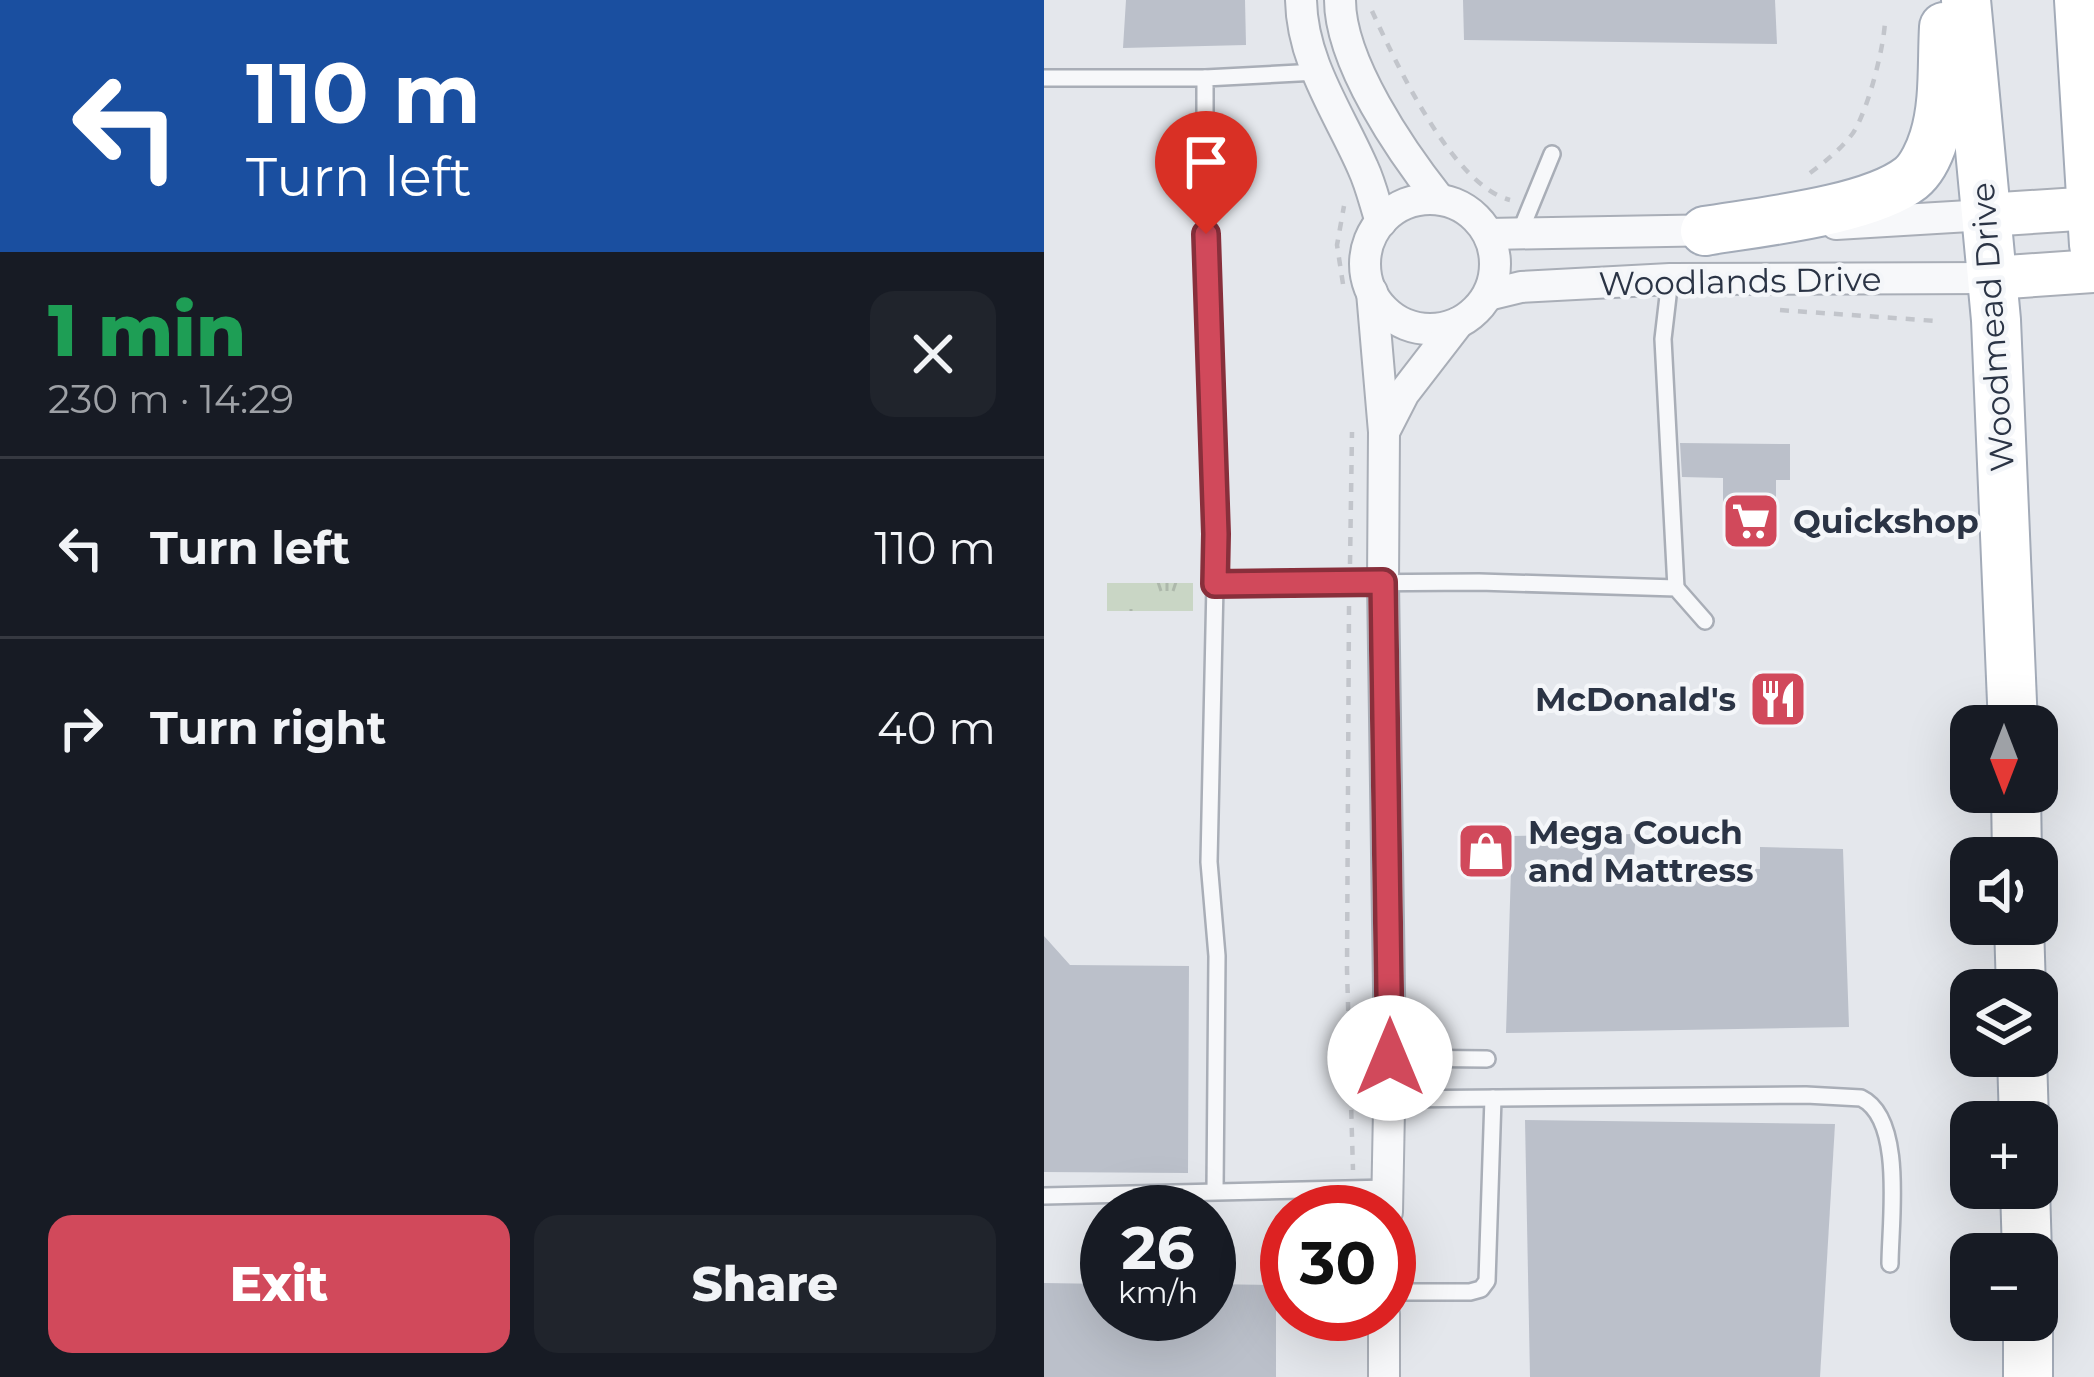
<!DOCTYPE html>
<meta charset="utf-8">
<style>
:root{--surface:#171b24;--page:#20242c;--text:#f1f3f6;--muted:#9ea1a6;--line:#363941;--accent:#d1495b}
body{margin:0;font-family:Montserrat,sans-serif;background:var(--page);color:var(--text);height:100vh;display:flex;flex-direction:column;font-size:45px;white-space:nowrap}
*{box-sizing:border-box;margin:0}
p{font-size:39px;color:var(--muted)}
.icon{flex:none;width:66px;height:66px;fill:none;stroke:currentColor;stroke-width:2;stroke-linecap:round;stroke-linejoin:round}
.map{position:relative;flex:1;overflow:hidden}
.drawer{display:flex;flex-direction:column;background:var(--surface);width:1044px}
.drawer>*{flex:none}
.guide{background:#1a4fa0;color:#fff;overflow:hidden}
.needle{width:78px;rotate:180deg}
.buttons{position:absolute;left:906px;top:705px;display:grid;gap:24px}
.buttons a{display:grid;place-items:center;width:108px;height:108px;border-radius:24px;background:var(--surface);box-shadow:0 12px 48px #0002;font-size:60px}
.speed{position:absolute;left:36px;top:1185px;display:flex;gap:24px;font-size:60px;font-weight:700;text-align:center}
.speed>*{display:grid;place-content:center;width:156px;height:156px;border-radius:50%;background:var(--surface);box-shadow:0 12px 48px #0002;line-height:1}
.speed small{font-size:30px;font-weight:400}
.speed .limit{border:18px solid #d22;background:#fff;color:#111}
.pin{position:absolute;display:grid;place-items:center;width:102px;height:102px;color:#fff;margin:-123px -51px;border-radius:50% 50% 50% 0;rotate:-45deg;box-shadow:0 0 12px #0007}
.pin .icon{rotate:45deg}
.me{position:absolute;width:132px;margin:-66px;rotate:0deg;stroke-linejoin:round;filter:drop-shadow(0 0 9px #0008)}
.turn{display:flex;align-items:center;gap:42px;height:252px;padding:0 48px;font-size:54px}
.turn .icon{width:156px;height:156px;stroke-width:2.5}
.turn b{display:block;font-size:84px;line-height:102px}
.round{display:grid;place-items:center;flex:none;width:126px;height:126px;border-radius:24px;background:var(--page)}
.overview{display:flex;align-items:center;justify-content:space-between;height:204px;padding:0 48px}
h1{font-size:72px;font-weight:800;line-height:90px;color:#1e9e55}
.cta{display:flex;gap:24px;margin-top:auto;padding:24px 48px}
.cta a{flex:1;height:138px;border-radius:24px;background:var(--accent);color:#fff;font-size:48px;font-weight:800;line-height:138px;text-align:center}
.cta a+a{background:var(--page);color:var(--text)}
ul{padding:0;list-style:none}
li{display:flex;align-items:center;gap:36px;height:180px;padding:0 48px;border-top:3px solid var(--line)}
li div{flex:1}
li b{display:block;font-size:45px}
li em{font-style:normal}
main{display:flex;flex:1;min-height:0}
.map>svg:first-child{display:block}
.grass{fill:url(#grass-tufts)}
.building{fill:#bbc0ca}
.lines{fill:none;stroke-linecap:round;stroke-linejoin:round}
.lane-casing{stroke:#a9aeb7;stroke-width:20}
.street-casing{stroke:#a9aeb7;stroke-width:34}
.secondary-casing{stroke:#a9aeb7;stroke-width:46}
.primary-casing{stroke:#a3abb8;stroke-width:52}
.path{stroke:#c2c5cb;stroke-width:4.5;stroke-dasharray:9 9;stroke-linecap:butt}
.lane{stroke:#f7f8fa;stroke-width:15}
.street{stroke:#f7f8fa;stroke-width:30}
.secondary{stroke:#fff;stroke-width:42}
.primary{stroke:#fff;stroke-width:48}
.route-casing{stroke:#882f3b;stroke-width:30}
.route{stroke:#d1495b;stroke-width:21}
.labels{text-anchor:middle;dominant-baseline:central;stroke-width:9;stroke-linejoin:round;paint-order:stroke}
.street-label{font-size:33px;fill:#2b3445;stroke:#f4f6f9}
.poi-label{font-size:33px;font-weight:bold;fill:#2b3445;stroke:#f4f6f9;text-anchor:start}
</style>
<main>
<section class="drawer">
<div class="guide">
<div class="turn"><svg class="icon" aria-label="left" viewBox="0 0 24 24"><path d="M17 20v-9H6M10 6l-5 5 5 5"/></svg><div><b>110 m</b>Turn left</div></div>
</div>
<div class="overview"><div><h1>1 min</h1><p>230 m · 14:29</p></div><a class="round"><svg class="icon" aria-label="close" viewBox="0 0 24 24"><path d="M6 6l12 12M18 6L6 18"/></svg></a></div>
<ul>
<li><svg class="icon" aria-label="left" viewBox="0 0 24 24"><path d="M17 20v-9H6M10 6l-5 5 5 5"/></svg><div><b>Turn left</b></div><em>110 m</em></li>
<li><svg class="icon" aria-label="right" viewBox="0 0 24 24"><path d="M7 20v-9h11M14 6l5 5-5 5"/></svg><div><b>Turn right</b></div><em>40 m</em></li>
</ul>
<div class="cta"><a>Exit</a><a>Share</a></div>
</section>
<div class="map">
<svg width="1050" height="1377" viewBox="0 0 1050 1377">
<defs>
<pattern id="grass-tufts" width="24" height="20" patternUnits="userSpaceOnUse" patternTransform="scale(3)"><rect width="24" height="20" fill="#c9d6c5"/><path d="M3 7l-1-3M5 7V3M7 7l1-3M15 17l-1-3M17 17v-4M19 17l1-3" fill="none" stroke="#adb8ab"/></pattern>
</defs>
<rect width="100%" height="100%" fill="#e4e7ec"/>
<rect class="grass" x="63" y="583" width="86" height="28"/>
<g class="building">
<polygon points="82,0 201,0 202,45 79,48"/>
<polygon points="419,0 731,0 733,44 420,40"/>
<polygon points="636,443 746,444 746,480 732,480 732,510 679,509 679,478 638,477"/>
<polygon points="592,834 589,867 716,869 716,847 799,849 805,1027 462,1033 468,836"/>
<polygon points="0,936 26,965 145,966 144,1173 0,1172"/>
<polygon points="481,1120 791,1124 776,1377 486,1377"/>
<polygon points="0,1283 63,1284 63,1314 165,1314 165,1284 232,1285 232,1377 0,1377"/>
</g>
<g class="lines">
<defs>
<g id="lane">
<polyline points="0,78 161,78"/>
<polyline points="476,232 508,154"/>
<polyline points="626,279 619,339 632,588"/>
<polyline points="171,584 173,534 161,182 161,78 273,72"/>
<polyline points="346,1058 443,1059"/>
<path d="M345,1099l417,-4 55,3c44,21 29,125 29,166"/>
<polyline points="171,1190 173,956 165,862 171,584 435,582 632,588 661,621"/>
<polyline points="0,1196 344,1188"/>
<polyline points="345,1292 426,1292 437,1289 443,1281 449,1098"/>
</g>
<g id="street">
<path d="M257,0c1,62 38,113 62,168 8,17 12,36 18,54"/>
<path d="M296,0c0,62 61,151 99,199"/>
<circle cx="386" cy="264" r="65"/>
<polyline points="792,224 942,215"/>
<polyline points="445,234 679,230"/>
<polyline points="328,292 340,432 339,582 346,1058 343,1212"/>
<polyline points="444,295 477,287 626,279 949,278"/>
<polyline points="340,432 360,393 414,323"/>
<polyline points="340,1377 340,1314"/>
</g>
<g id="secondary">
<polyline points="942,215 1050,208"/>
<polyline points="949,278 1050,271"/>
</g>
<g id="primary">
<polyline points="922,0 952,320 969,726"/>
<polyline points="1035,0 1050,245"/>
<path d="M661,231c53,-9 164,-20 206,-53 11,-9 19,-27 23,-40 11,-34 8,-76 10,-111"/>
<polyline points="972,792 973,858"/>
<polyline points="975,924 977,990"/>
<polyline points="978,1056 980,1122"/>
<polyline points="981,1188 983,1254"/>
<polyline points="984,1320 984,1377"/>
</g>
</defs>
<use href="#lane" class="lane-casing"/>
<use href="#street" class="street-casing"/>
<use href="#secondary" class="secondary-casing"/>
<use href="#primary" class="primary-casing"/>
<g class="path">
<path d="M328,11c24,52 80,174 138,189"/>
<path d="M766,173c16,-12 31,-24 43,-40 15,-23 31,-85 32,-112"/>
<polyline points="299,284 293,245 300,206"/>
<polyline points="736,310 892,321"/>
<polyline points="306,564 308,432"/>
<polyline points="305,606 303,970 309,1170"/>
</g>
<use href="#lane" class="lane"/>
<use href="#street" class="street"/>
<use href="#secondary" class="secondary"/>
<use href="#primary" class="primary"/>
</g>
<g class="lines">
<defs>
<polyline id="route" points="162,234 172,534 171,584 339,582 346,1058"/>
</defs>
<use href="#route" class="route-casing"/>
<use href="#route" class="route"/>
</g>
<defs>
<symbol id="supermarket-square" viewBox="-11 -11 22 22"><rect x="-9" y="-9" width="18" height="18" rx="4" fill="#d1495b" stroke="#f4f6f9"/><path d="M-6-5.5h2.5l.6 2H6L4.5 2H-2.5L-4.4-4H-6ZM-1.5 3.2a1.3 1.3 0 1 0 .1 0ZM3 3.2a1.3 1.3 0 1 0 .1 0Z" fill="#fff"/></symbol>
<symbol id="restaurant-square" viewBox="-11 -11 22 22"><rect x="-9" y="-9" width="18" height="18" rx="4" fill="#d1495b" stroke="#f4f6f9"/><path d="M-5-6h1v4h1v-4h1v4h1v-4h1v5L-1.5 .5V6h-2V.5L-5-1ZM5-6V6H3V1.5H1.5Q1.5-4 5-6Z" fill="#fff"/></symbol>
<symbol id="shop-square" viewBox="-11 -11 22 22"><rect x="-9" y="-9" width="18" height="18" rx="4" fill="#d1495b" stroke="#f4f6f9"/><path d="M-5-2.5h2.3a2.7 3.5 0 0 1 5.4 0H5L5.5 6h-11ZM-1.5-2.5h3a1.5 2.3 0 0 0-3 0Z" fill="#fff"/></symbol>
</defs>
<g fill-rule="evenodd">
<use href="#supermarket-square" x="674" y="488" width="66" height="66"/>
<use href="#restaurant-square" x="701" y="666" width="66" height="66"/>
<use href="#shop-square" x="409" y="818" width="66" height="66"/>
</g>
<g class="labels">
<g class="street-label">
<text transform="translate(696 281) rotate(-1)">Woodlands Drive</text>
<text transform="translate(948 327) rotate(-94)">Woodmead Drive</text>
</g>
<g class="poi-label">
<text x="749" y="521">Quickshop</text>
<text x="692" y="699" text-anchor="end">McDonald's</text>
<text x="484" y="832">Mega Couch<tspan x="484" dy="38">and Mattress</tspan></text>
</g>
</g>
</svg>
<div class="buttons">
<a><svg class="needle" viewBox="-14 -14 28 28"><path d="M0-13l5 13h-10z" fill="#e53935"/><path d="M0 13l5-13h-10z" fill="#9ea1a6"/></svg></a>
<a><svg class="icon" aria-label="sound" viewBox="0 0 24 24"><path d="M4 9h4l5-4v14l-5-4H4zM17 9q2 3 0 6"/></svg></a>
<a><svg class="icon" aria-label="layers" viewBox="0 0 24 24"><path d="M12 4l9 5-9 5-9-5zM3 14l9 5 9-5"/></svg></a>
<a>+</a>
<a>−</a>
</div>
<div class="speed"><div>26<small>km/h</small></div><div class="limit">30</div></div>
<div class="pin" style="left:162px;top:234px;background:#d93025"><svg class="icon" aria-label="arrive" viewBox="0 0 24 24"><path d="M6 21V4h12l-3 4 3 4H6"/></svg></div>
<svg class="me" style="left:346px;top:1058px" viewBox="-20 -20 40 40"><circle r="19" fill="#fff"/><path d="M0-13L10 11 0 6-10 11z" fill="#d1495b"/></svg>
</div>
</main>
